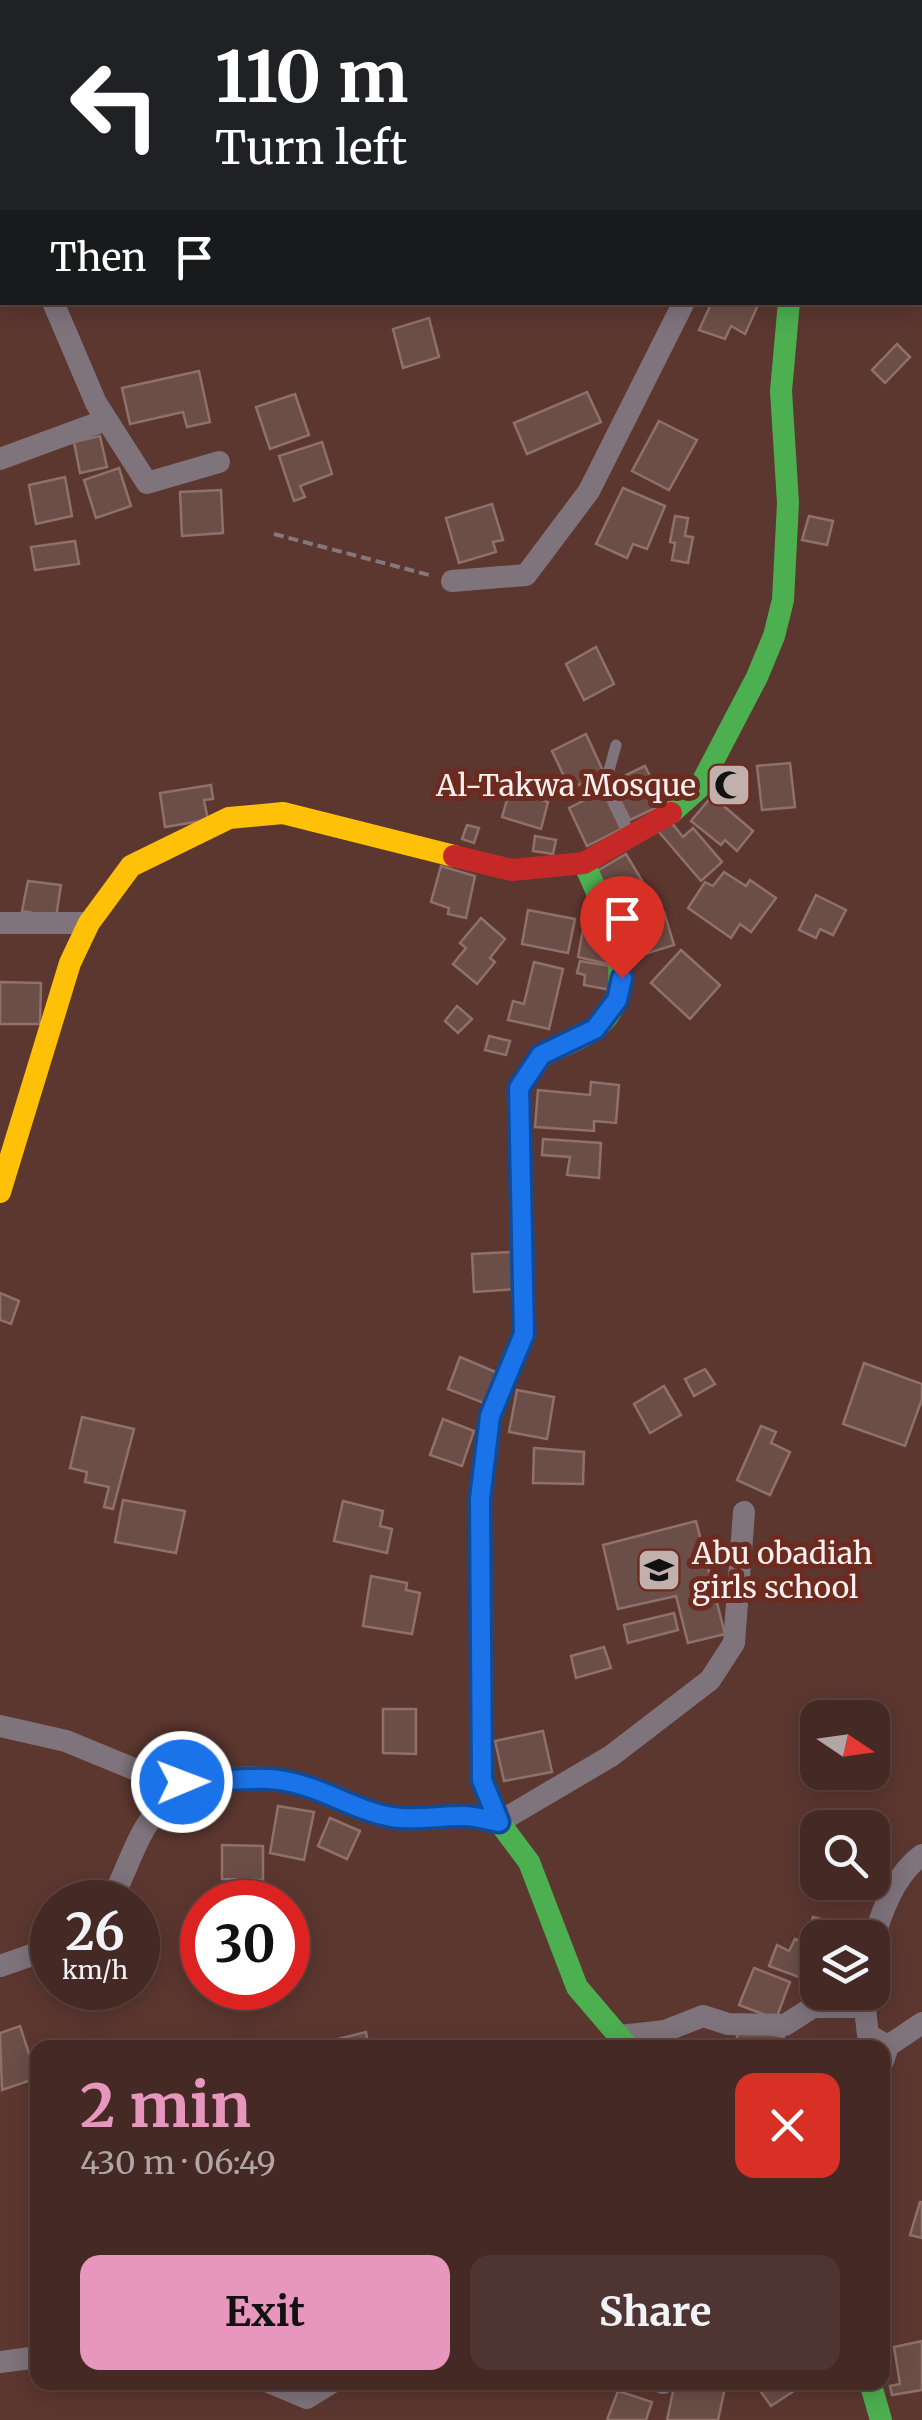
<!DOCTYPE html>
<meta charset="utf-8">
<style>
:root{--surface:#452924;--page:#4f3531;--text:#f1f3f6;--muted:#b0a6a6;--line:#5d4541;--accent:#e797bd}
body{margin:0;font-family:Merriweather,serif;background:var(--page);color:var(--text);height:100vh;display:flex;flex-direction:column;font-size:38px;white-space:nowrap}
*{box-sizing:border-box;margin:0}
p{font-size:32px;color:var(--muted)}
.icon{flex:none;width:55px;height:55px;fill:none;stroke:currentColor;stroke-width:2;stroke-linecap:round;stroke-linejoin:round}
.map{position:relative;flex:1;overflow:hidden}
.details{position:absolute;left:30px;top:2040px;width:860px;height:350px;display:flex;flex-direction:column;background:var(--surface);border-radius:20px;box-shadow:0 5px 25px #0003,0 0 0 2px var(--line)}
.details>*{flex:none}
.banner{position:absolute;left:0px;top:0px;width:922px;height:305px;box-shadow:0 5px 25px #0003,0 0 0 2px var(--line);background:#202124;color:#fff;overflow:hidden}
.needle{width:65px;rotate:103deg}
.controls{position:absolute;left:800px;top:1700px;display:grid;gap:20px}
.controls a{display:grid;place-items:center;width:90px;height:90px;border-radius:20px;background:var(--surface);box-shadow:0 5px 25px #0003,0 0 0 2px var(--line);font-size:50px}
.speed{position:absolute;left:30px;top:1880px;display:flex;gap:20px;font-size:50px;font-weight:700;text-align:center}
.speed>*{display:grid;place-content:center;width:130px;height:130px;border-radius:50%;background:var(--surface);box-shadow:0 5px 25px #0003,0 0 0 2px var(--line);line-height:1}
.speed small{font-size:25px;font-weight:400}
.speed .limit{border:15px solid #d22;background:#fff;color:#111}
.pin{position:absolute;display:grid;place-items:center;width:85px;height:85px;color:#fff;margin:-102px -42px;border-radius:50% 50% 50% 0;rotate:-45deg;box-shadow:0 0 10px #0007}
.pin .icon{rotate:45deg}
.me{position:absolute;width:110px;margin:-55px;rotate:89deg;stroke-linejoin:round;filter:drop-shadow(0 0 8px #0008)}
.turn{display:flex;align-items:center;gap:35px;height:210px;padding:0 50px;font-size:45px}
.turn .icon{width:130px;height:130px;stroke-width:2.5}
.turn b{display:block;font-size:70px;line-height:85px}
.then{display:flex;align-items:center;height:95px;padding:0 50px;background:#0003;gap:20px;font-size:38px}
.round{display:grid;place-items:center;flex:none;width:105px;height:105px;border-radius:20px;background:var(--page)}
.headline{display:flex;align-items:center;justify-content:space-between;height:170px;padding:0 50px}
h1{font-size:60px;font-weight:700;line-height:75px;color:var(--accent)}
.button{display:flex;gap:20px;margin-top:auto;padding:20px 50px}
.button a{flex:1;height:115px;border-radius:20px;background:var(--accent);color:#111;font-size:40px;font-weight:700;line-height:115px;text-align:center}
.button a+a{background:var(--page);color:var(--text)}
.map>svg:first-child{display:block}
.building{fill:#6c4e48;stroke:#8f706a;stroke-width:2.5}
.lines{fill:none;stroke-linecap:round;stroke-linejoin:round}
.path{stroke:#85787d;stroke-width:4;stroke-dasharray:10 5;stroke-linecap:butt}
.lane{stroke:#80747c;stroke-width:11}
.street{stroke:#80747c;stroke-width:22}
.fast{stroke:#4caf50;stroke-width:22}
.slow{stroke:#ffc107;stroke-width:22}
.jam{stroke:#c62828;stroke-width:22}
.route-casing{stroke:#114b97;stroke-width:25}
.route{stroke:#1a73e8;stroke-width:18}
.labels{text-anchor:middle;dominant-baseline:central;stroke-width:10;stroke-linejoin:round;paint-order:stroke}
.poi-label{font-size:30px;fill:#f9f1ef;stroke:#6d2a1f;text-anchor:end}
</style>
<div class="map">
<svg width="922" height="2420" viewBox="0 0 922 2420">
<rect width="100%" height="100%" fill="#5c3730"/>
<g class="building">
<polygon points="712,302 758,302 759,303 745,334 731,326 725,339 699,330"/>
<polygon points="429,318 439,357 403,368 393,329"/>
<polygon points="897,344 910,357 885,383 872,370"/>
<polygon points="199,371 210,422 187,427 183,412 130,424 122,388"/>
<polygon points="587,392 601,422 527,454 514,423"/>
<polygon points="295,394 309,435 270,449 256,407"/>
<polygon points="659,421 697,440 669,490 632,471"/>
<polygon points="100,436 107,467 80,473 74,442"/>
<polygon points="322,442 332,474 300,486 305,497 294,501 279,456"/>
<polygon points="119,468 131,506 96,518 84,480"/>
<polygon points="65,477 72,516 36,524 29,485"/>
<polygon points="623,488 665,506 647,549 633,544 627,558 596,544"/>
<polygon points="221,490 223,533 182,536 180,492"/>
<polygon points="492,504 503,540 493,542 496,552 459,563 446,518"/>
<polygon points="675,516 688,518 685,536 693,537 688,563 672,560 675,543 670,542"/>
<polygon points="809,516 833,521 827,545 802,540"/>
<polygon points="75,541 79,564 35,570 31,547"/>
<polygon points="596,647 614,684 584,700 566,664"/>
<polygon points="586,734 604,773 570,789 552,751"/>
<polygon points="790,763 795,807 762,810 757,766"/>
<polygon points="645,766 664,804 630,820 611,782"/>
<polygon points="211,785 213,799 204,800 208,820 165,827 160,793"/>
<polygon points="511,786 536,793 535,798 548,802 541,829 502,817"/>
<polygon points="603,791 621,829 587,846 569,808"/>
<polygon points="712,796 753,831 737,851 725,840 721,845 691,821"/>
<polygon points="671,822 683,837 693,828 722,862 701,881 659,832"/>
<polygon points="467,825 479,828 474,843 462,839"/>
<polygon points="535,836 556,840 553,854 533,851"/>
<polygon points="626,854 650,894 620,911 597,871"/>
<polygon points="441,866 475,876 466,918 448,914 449,908 431,902"/>
<polygon points="724,872 746,886 750,880 776,898 751,932 740,924 731,938 688,908 705,882 713,886"/>
<polygon points="28,881 61,885 56,917 22,911"/>
<polygon points="816,895 846,910 833,935 820,929 816,938 799,930"/>
<polygon points="528,910 575,919 568,953 522,944"/>
<polygon points="664,912 674,945 632,958 622,923"/>
<polygon points="481,918 505,939 490,958 495,962 477,984 453,964 466,948 460,943"/>
<polygon points="584,924 606,928 608,964 578,957"/>
<polygon points="681,950 720,985 690,1019 651,983"/>
<polygon points="580,961 615,967 611,990 584,985 585,975 577,973"/>
<polygon points="534,962 563,969 549,1029 508,1020 513,1001 524,1004"/>
<polygon points="0,982 41,983 40,1024 0,1024"/>
<polygon points="457,1006 472,1019 458,1033 445,1021"/>
<polygon points="489,1036 510,1041 506,1055 485,1050"/>
<polygon points="591,1082 619,1085 616,1123 594,1121 594,1131 535,1127 538,1090 590,1095"/>
<polygon points="543,1139 601,1143 599,1178 567,1175 570,1157 542,1155"/>
<polygon points="512,1252 516,1289 474,1292 472,1254"/>
<polygon points="0,1293 19,1301 11,1324 0,1320"/>
<polygon points="460,1357 498,1373 486,1404 448,1389"/>
<polygon points="864,1363 922,1384 922,1399 905,1446 843,1424"/>
<polygon points="705,1369 715,1384 694,1396 685,1379"/>
<polygon points="664,1386 681,1415 650,1433 634,1404"/>
<polygon points="517,1390 554,1397 547,1439 509,1432"/>
<polygon points="82,1417 134,1429 113,1509 104,1507 109,1487 85,1482 87,1472 70,1468"/>
<polygon points="443,1419 474,1431 462,1466 430,1455"/>
<polygon points="761,1426 776,1432 771,1443 790,1452 770,1495 737,1480"/>
<polygon points="534,1448 584,1452 583,1484 533,1483"/>
<polygon points="123,1500 185,1511 176,1553 115,1542"/>
<polygon points="343,1501 383,1511 380,1526 392,1529 387,1553 334,1541"/>
<polygon points="696,1521 725,1634 688,1643 676,1596 618,1609 603,1545"/>
<polygon points="371,1576 407,1583 406,1590 420,1593 412,1634 363,1626"/>
<polygon points="674,1613 678,1630 628,1643 624,1625"/>
<polygon points="604,1647 611,1668 576,1678 571,1656"/>
<polygon points="383,1709 416,1709 416,1754 383,1753"/>
<polygon points="543,1731 552,1772 504,1781 495,1741"/>
<polygon points="278,1806 314,1812 304,1860 270,1853"/>
<polygon points="330,1818 360,1831 347,1859 318,1846"/>
<polygon points="222,1845 263,1846 263,1880 222,1879"/>
<polygon points="813,1917 838,1923 834,1938 818,1938 818,1943 807,1939"/>
<polygon points="841,1923 870,1931 868,1938 837,1938"/>
<polygon points="795,1939 817,1949 804,1979 769,1966 777,1945 789,1951"/>
<polygon points="754,1968 790,1982 776,2019 739,2005"/>
<polygon points="20,2026 37,2078 2,2090 0,2033"/>
<polygon points="739,2026 784,2037 781,2048 735,2048"/>
<polygon points="366,2032 369,2048 327,2048 326,2042"/>
<polygon points="920,2202 922,2202 922,2238 910,2235"/>
<polygon points="922,2341 922,2390 892,2395 890,2386 900,2384 894,2347"/>
<polygon points="675,2382 699,2382 725,2388 718,2420 667,2420"/>
<polygon points="754,2382 792,2382 797,2389 771,2406"/>
<polygon points="618,2391 652,2402 646,2420 607,2420"/>
</g>
<g class="lines">
<polyline class="path" points="274,534 433,576"/>
<polyline class="lane" points="616,745 605,785 629,832"/>
<g class="street">
<polyline points="583,2 583,0"/>
<polyline points="0,149 2,150"/>
<polyline points="920,190 922,190"/>
<polyline points="0,294 2,294"/>
<polyline points="53,302 96,403 147,483 219,462"/>
<polyline points="0,459 106,420"/>
<polyline points="452,581 526,575 589,491 684,302"/>
<polyline points="0,923 89,923"/>
<polyline points="0,1726 66,1741 158,1779 203,1783"/>
<path d="M110,1902c17,-29 26,-70 50,-94 31,-30 91,-36 131,-26 33,8 61,26 94,33 27,6 50,1 76,1 13,-1 26,4 38,6l112,-66 99,-76 24,-37 10,-131"/>
<path d="M872,1946c8,-31 23,-72 50,-91"/>
<polyline points="0,1966 52,1948"/>
<polyline points="863,1992 868,2035 888,2046"/>
<polyline points="620,2036 665,2031 703,2016 728,2024 785,2025 813,2007 865,2007"/>
<polyline points="883,2061 888,2046 922,2023"/>
<polyline points="0,2362 38,2357"/>
<polyline points="269,2382 307,2398 333,2382"/>
<polyline points="663,2383 663,2382"/>
</g>
<g class="fast">
<polyline points="671,813 699,788 757,677 774,636 783,600 788,503 781,391 789,302"/>
<path d="M481,1488l10,-72 33,-82 -5,-246c27,-47 30,-31 70,-55 61,-37 15,-124 -5,-170"/>
<polyline points="481,1780 499,1822 529,1862 577,1987 629,2048"/>
<polyline points="870,2382 881,2420"/>
</g>
<g class="slow">
<polyline points="920,36 922,35"/>
<polyline points="0,1192 70,963 89,923 131,866 229,818 283,813 454,856"/>
</g>
<g class="jam">
<polyline points="454,856 512,870 584,863 671,813"/>
<polyline points="481,1780 481,1488"/>
</g>
</g>
<g class="lines">
<defs>
<path id="route" d="M182,1782c36,2 73,-8 108,0 35,7 66,29 102,35 24,4 45,-1 69,-1 12,-1 26,4 38,6l-17,-42 -2,-281 10,-83 34,-82 -5,-246 22,-33 54,-26 22,-29 5,-22"/>
</defs>
<use href="#route" class="route-casing"/>
<use href="#route" class="route"/>
</g>
<defs>
<symbol id="mosque-square" viewBox="-11 -11 22 22"><rect x="-9" y="-9" width="18" height="18" rx="4" fill="#c2b0ac" stroke="#6d2a1f"/><path d="M3.5-4.9A6 6 0 1 0 3.5 4.9A5 5 0 1 1 3.5-4.9Z" fill="#111"/></symbol>
<symbol id="school-square" viewBox="-11 -11 22 22"><rect x="-9" y="-9" width="18" height="18" rx="4" fill="#c2b0ac" stroke="#6d2a1f"/><path d="M0-5L7-2L0 1L-7-2ZM-4 1L0 2.5L4 1V4Q0 6-4 4Z" fill="#111"/></symbol>
</defs>
<g fill-rule="evenodd">
<use href="#mosque-square" x="704" y="760" width="50" height="50"/>
<use href="#school-square" x="634" y="1545" width="50" height="50"/>
</g>
<g class="labels">
<g class="poi-label">
<text x="696" y="785">Al-Takwa Mosque</text>
<text x="692" y="1553" text-anchor="start">Abu obadiah<tspan x="692" dy="34">girls school</tspan></text>
</g>
</g>
</svg>
<div class="controls">
<a><svg class="needle" viewBox="-14 -14 28 28"><path d="M0-13l5 13h-10z" fill="#e53935"/><path d="M0 13l5-13h-10z" fill="#b0a6a6"/></svg></a>
<a><svg class="icon" aria-label="search" viewBox="0 0 24 24"><circle cx="10" cy="10" r="6"/><path d="M15 15l6 6"/></svg></a>
<a><svg class="icon" aria-label="layers" viewBox="0 0 24 24"><path d="M12 4l9 5-9 5-9-5zM3 14l9 5 9-5"/></svg></a>
</div>
<div class="speed"><div>26<small>km/h</small></div><div class="limit">30</div></div>
<div class="pin" style="left:622px;top:978px;background:#d93025"><svg class="icon" aria-label="arrive" viewBox="0 0 24 24"><path d="M6 21V4h12l-3 4 3 4H6"/></svg></div>
<svg class="me" style="left:182px;top:1782px" viewBox="-20 -20 40 40"><circle r="17" fill="#1a73e8" stroke="#fff" stroke-width="3"/><path d="M0-11L8 9 0 5-8 9z" fill="#fff"/></svg>
<div class="banner">
<div class="turn"><svg class="icon" aria-label="left" viewBox="0 0 24 24"><path d="M17 20v-9H6M10 6l-5 5 5 5"/></svg><div><b>110 m</b>Turn left</div></div>
<div class="then">Then<svg class="icon" aria-label="arrive" viewBox="0 0 24 24"><path d="M6 21V4h12l-3 4 3 4H6"/></svg></div>
</div>
<section class="details">
<div class="headline"><div><h1>2 min</h1><p>430 m · 06:49</p></div><a class="round" style="background:#d93025;color:#fff"><svg class="icon" aria-label="close" viewBox="0 0 24 24"><path d="M6 6l12 12M18 6L6 18"/></svg></a></div>
<div class="button"><a>Exit</a><a>Share</a></div>
</section>
</div>
